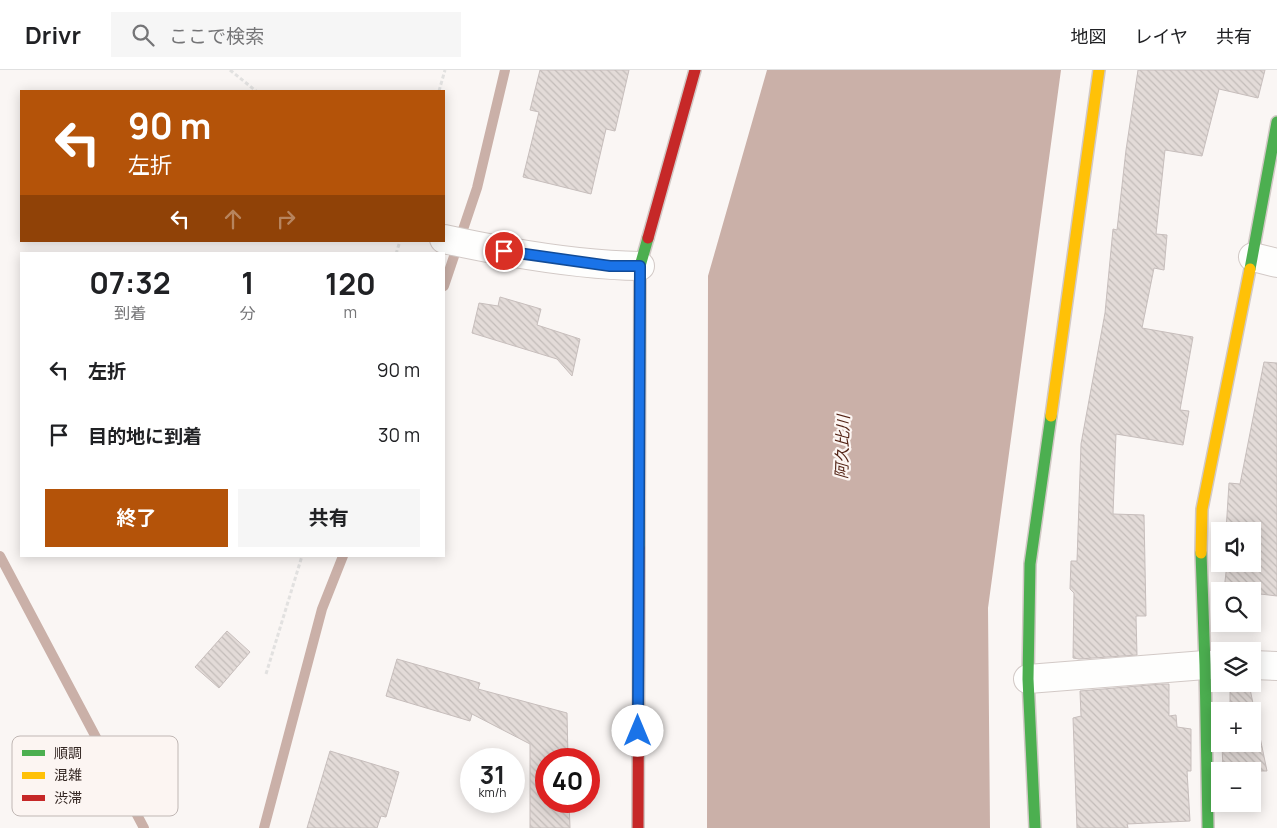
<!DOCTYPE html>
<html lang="ja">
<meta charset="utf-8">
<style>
:root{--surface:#fff;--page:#f6f6f6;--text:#202124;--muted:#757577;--line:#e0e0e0;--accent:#b45309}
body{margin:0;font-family:Manrope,"Noto Sans JP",sans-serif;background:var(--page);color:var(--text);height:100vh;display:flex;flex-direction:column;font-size:19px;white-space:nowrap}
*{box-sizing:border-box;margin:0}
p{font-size:16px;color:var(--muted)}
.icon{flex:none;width:28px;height:28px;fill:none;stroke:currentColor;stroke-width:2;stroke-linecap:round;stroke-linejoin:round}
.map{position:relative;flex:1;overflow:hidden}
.side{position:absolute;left:20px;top:182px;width:425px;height:305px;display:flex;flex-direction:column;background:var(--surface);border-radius:0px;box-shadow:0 2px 12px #0003}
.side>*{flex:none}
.guide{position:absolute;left:20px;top:20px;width:425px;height:152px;border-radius:0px;box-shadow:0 2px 12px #0003;background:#b45309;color:#fff;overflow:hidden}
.controls{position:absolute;left:1211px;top:452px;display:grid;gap:10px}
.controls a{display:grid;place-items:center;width:50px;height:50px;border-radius:0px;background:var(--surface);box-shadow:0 2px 12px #0003;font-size:25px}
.speed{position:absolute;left:460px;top:678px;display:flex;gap:10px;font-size:25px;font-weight:700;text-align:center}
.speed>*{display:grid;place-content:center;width:65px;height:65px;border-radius:50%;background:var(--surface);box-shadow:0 2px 12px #0003;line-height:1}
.speed small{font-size:12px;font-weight:400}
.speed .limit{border:8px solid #d22;background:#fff;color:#111}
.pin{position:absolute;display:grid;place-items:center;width:42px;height:42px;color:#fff;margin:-21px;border:2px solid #fff;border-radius:50%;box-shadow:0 1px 5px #0007}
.me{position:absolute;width:55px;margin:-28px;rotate:0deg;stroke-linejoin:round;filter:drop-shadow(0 0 4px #0008)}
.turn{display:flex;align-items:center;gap:18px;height:105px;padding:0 25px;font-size:22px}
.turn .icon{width:65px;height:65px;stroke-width:2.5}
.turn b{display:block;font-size:35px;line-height:42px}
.lanes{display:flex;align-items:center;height:48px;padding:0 25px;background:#0003;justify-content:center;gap:25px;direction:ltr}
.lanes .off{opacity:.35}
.eta{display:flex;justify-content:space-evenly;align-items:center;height:85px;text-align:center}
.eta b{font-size:30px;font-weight:700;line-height:35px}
.cta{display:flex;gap:10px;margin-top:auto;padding:10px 25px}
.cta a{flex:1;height:58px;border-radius:0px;background:var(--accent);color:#fff;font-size:20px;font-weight:700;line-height:58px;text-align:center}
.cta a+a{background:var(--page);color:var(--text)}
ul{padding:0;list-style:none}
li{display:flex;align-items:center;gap:15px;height:65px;padding:0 25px}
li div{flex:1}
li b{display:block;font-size:19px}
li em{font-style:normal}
header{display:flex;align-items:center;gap:30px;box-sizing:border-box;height:70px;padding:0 25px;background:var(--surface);border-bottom:1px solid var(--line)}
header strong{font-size:24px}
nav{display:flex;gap:28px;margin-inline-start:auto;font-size:18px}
.search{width:350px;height:45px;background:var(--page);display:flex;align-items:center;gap:12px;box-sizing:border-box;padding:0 18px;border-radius:0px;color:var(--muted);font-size:19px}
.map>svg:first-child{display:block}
.water{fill:#cab0a8}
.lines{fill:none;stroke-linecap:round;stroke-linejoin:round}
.stream{stroke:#cab0a8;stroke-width:10}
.building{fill:url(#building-back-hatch);stroke:#c7bebc}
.street-casing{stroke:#d2c9c6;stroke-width:30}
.fast-casing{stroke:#d2c9c6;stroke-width:14}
.slow-casing{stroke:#d2c9c6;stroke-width:14}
.jam-casing{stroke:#d2c9c6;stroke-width:14}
.path{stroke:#e2e1e0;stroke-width:3;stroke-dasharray:4 2.5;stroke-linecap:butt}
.street{stroke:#fefefd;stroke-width:28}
.fast{stroke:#4caf50;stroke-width:11}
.slow{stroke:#ffc107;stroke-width:11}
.jam{stroke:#c62828;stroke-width:11}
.route-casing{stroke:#114b97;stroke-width:12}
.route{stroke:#1a73e8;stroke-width:9}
.labels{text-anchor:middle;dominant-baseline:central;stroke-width:4.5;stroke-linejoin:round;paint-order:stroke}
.water-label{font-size:16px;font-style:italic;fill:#542416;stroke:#fcf5f2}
.key{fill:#fcf5f2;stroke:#c0b7b4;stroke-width:1}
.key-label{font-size:14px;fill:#342723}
</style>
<header>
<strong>Drivr</strong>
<div class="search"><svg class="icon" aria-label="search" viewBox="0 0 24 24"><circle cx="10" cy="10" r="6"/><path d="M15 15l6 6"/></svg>ここで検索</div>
<nav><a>地図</a><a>レイヤ</a><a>共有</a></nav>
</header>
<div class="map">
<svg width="1277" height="758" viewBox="0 0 1277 758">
<defs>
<pattern id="building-back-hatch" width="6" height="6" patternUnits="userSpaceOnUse" patternTransform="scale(1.25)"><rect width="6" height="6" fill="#e3dbd8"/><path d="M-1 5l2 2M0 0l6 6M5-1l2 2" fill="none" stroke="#c3bcb9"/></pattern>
</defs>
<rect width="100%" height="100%" fill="#faf6f4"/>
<polygon class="water" points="767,0 1061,0 988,538 990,758 707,758 708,206"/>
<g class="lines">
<g class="stream">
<polyline points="444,216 477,118 505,0"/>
<polyline points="0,486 144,758"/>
<polyline points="264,758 322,539 343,486"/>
</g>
</g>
<g class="building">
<polygon points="540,0 629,0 615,61 606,59 591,124 523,107 539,42 530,40"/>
<polygon points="1138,0 1265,0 1258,28 1219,19 1202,86 1165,80 1156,164 1167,165 1164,200 1154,198 1142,258 1193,267 1180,340 1189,341 1183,375 1116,364 1113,444 1144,445 1146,546 1136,546 1137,585 1079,589 1073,588 1074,523 1070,519 1071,491 1077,491 1081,374 1105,243 1113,159 1117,160 1126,80"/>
<polygon points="500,227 541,239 537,255 580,269 572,306 557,289 472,263 479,233 498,236"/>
<polygon points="1264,292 1277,293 1277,526 1252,523 1252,521 1224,520 1227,494 1252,494 1252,461 1226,461 1229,413 1240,414"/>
<polygon points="227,561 250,582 219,618 195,597"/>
<polygon points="397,589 480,613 478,619 567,643 568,689 546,689 546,731 569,731 570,758 530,758 530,674 472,644 470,651 386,626"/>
<polygon points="1161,614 1169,614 1169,646 1176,645 1177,657 1191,659 1191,701 1187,701 1190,751 1127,754 1128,758 1077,758 1073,648 1081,646 1080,621"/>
<polygon points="1230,614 1249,614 1267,701 1223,701 1222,674 1252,674 1252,641 1230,641"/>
<polygon points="330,681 399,702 386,747 381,746 377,758 307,758"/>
</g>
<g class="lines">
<defs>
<g id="street">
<path d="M444,169c64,14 131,26 196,27"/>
<polyline points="1253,187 1277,193"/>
<polyline points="1252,595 1277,596"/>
<polyline points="1028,609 1205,595 1220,595"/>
</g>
<g id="fast">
<polyline points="1250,199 1277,52"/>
<polyline points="639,478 640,196 648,168"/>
<polyline points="1201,483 1205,595 1208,758"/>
<polyline points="1035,758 1028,609 1030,494 1051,346"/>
</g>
<g id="slow">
<polyline points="1051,346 1099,0"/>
<polyline points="1201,483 1202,439 1250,199"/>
</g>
<g id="jam">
<polyline points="648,168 695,0"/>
<polyline points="638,758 639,478"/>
</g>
</defs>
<use href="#street" class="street-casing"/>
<use href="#fast" class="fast-casing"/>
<use href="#slow" class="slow-casing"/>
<use href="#jam" class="jam-casing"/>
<g class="path">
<polyline points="230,0 256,21"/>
<polyline points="439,21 445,0"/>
<polyline points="396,184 400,171"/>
<polyline points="266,604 302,486"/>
</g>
<use href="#street" class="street"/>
<use href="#fast" class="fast"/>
<use href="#slow" class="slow"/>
<use href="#jam" class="jam"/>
</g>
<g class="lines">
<defs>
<polyline id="route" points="504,181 610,196 640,196 638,661"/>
</defs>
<use href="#route" class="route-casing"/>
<use href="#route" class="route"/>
</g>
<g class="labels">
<g class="water-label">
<text transform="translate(842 377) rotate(-88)">阿久比川</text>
</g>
</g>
<rect x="12" y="666" width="166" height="80" rx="8" class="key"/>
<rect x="22" y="680" width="23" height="6" fill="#4caf50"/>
<rect x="22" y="702" width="23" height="7" fill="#ffc107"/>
<rect x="22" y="725" width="23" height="6" fill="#c62828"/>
<g class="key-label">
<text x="54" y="688">順調</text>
<text x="54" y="710">混雑</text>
<text x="54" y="733">渋滞</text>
</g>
</svg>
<div class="controls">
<a><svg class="icon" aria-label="sound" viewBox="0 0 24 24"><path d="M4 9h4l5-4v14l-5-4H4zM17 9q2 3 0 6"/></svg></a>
<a><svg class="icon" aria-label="search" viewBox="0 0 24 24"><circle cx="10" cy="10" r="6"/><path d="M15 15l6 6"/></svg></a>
<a><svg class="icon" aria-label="layers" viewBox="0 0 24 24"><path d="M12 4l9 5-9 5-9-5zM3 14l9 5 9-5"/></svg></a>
<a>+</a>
<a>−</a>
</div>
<div class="speed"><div>31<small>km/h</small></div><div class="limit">40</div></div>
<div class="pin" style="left:504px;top:181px;background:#d93025"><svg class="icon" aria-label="arrive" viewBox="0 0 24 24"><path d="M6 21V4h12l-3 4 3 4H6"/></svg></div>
<svg class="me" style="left:638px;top:661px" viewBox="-20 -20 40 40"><circle r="19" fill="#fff"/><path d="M0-13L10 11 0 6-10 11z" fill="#1a73e8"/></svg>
<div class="guide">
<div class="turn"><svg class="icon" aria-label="left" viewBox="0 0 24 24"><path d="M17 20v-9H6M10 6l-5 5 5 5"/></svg><div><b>90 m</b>左折</div></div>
<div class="lanes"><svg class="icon" aria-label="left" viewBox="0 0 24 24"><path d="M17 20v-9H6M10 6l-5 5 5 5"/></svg><svg class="icon off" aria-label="ahead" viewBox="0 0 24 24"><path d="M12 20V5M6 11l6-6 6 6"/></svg><svg class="icon off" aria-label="right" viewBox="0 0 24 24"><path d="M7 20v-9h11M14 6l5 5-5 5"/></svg></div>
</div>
<section class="side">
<div class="eta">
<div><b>07:32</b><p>到着</p></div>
<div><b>1</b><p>分</p></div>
<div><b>120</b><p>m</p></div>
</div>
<ul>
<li><svg class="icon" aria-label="left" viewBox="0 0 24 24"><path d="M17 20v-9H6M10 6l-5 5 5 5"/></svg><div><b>左折</b></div><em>90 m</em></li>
<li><svg class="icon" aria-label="arrive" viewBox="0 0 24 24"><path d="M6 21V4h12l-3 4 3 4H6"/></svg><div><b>目的地に到着</b></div><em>30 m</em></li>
</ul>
<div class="cta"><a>終了</a><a>共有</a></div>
</section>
</div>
